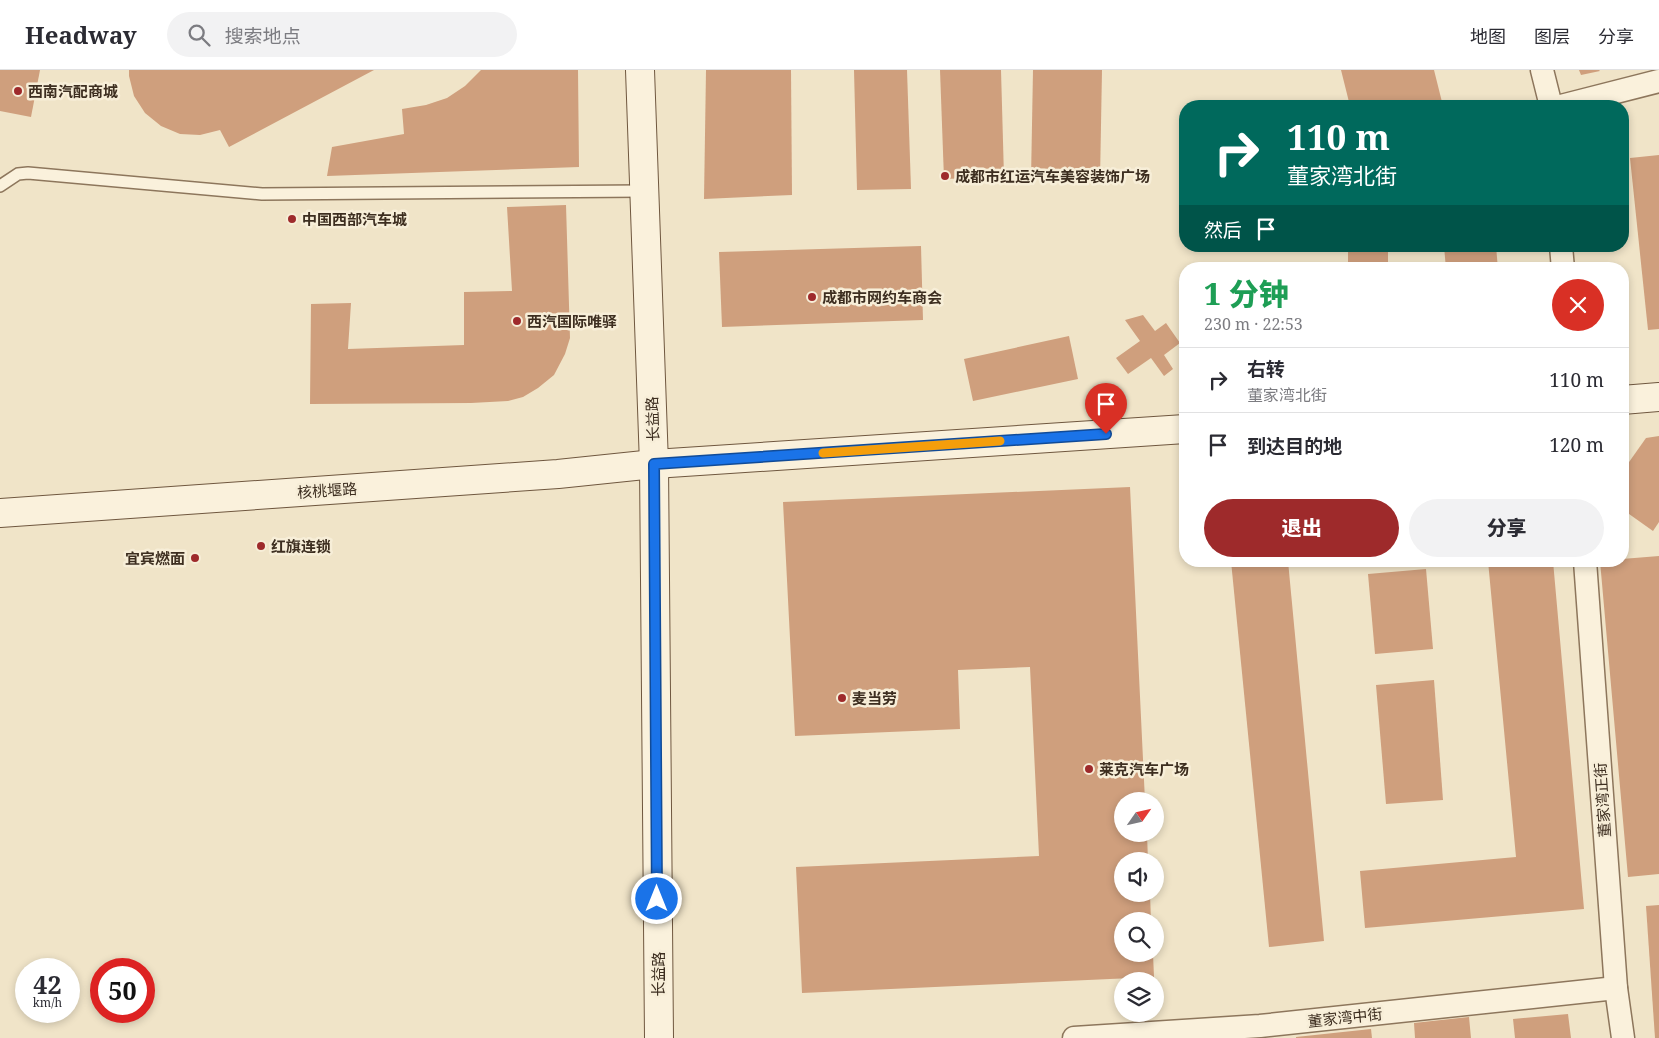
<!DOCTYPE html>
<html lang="zh">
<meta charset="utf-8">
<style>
:root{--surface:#fff;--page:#f2f2f3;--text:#2b2b33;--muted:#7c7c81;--line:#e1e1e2;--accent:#9e2a2b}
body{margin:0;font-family:"Noto Serif","Noto Sans SC",serif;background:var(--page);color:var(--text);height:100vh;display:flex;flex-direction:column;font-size:19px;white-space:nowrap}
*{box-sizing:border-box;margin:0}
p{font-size:16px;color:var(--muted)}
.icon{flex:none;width:28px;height:28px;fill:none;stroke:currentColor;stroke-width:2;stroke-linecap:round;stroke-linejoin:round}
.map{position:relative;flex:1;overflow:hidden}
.panel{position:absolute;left:1179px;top:192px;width:450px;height:305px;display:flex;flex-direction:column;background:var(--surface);border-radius:20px;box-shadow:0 2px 8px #0003}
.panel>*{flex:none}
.top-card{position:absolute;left:1179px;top:30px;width:450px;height:152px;border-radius:20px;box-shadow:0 2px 8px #0003;background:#00695c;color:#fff;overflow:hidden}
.needle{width:32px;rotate:56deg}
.tools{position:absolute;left:1114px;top:722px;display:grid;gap:10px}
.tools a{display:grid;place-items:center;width:50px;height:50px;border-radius:50%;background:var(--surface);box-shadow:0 2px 8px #0003;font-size:25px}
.speed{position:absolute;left:15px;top:888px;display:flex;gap:10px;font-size:25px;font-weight:700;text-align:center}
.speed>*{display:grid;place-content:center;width:65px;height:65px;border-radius:50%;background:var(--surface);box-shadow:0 2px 8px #0003;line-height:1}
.speed small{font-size:12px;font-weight:400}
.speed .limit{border:8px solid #d22;background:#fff;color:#111}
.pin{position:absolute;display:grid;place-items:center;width:42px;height:42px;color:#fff;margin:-51px -21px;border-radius:50% 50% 50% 0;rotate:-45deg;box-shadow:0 0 5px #0007}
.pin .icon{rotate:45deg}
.me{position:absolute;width:55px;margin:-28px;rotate:0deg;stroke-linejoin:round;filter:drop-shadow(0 0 4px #0008)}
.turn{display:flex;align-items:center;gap:18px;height:105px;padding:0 25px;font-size:22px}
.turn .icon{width:65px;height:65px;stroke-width:2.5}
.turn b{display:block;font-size:35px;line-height:42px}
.then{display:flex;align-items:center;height:48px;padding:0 25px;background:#0003;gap:10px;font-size:19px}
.round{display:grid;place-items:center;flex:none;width:52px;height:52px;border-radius:26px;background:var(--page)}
.overview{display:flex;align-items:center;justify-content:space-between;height:85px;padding:0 25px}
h1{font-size:30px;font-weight:800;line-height:38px;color:#1e9e55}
.primary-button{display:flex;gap:10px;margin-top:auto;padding:10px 25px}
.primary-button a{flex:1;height:58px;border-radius:30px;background:var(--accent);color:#fff;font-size:20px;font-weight:800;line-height:58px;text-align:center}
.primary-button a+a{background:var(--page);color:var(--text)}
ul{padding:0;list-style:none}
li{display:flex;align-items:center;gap:15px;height:65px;padding:0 25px;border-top:1px solid var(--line)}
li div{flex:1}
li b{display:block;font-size:19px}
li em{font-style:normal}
header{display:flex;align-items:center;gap:30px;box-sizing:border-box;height:70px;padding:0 25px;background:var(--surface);border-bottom:1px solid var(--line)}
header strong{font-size:24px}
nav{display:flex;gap:28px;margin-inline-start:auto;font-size:18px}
.search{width:350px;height:45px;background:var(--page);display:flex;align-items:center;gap:12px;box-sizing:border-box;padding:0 18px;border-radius:28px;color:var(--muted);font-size:19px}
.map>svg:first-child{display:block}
.building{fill:#cf9f7d}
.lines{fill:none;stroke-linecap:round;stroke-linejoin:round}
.lane-casing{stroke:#8d765c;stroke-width:14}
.street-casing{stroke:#8d765c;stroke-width:25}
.secondary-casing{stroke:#6f573f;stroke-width:30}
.lane{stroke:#faf1dc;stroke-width:11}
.street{stroke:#faf1dc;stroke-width:22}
.secondary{stroke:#faf1dc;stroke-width:28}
.route-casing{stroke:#114b97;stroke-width:12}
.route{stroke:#1a73e8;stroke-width:9}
.slow{stroke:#f59e0b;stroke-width:9}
.poi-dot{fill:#9e2a2b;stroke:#f7eed8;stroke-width:2}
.labels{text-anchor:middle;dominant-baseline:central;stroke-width:5;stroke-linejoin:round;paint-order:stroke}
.poi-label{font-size:15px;font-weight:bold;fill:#3d2e20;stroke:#f7eed8;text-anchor:start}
.street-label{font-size:15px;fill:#3d2e20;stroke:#f7eed8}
</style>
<header>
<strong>Headway</strong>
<div class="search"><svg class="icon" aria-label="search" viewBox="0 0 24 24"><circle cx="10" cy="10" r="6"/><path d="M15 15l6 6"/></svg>搜索地点</div>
<nav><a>地图</a><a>图层</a><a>分享</a></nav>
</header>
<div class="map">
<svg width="1659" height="968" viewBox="0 0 1659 968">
<rect width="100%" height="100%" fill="#f0e4c8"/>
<g class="building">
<polygon points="0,0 40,0 31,47 0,41"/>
<polygon points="129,0 374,0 229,77 220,60 200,65 180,64 161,56 145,43 134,26 129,6"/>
<polygon points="481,0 578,0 579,97 327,106 332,77 404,64 402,39 426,35 447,28 465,16"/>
<polygon points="706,0 791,0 792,125 704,129"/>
<polygon points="854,0 907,0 911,119 857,120"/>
<polygon points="940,0 1001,0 1004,107 944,109"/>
<polygon points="1033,0 1102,0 1100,110 1031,109"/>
<polygon points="1341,0 1434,0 1443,36 1350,36"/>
<polygon points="1579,0 1599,0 1600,1 1581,5"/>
<polygon points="1659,85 1659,259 1648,260 1630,88"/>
<polygon points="566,135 570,268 565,284 554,305 538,318 523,327 508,331 471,333 310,334 311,234 351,233 348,279 464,275 464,222 512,221 507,137"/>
<polygon points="921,176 923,250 722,257 719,182"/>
<rect x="1348" y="176" width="40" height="23"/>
<polygon points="1444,176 1496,176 1498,199 1446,199"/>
<polygon points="1143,245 1155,261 1166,253 1180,273 1164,285 1173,299 1164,306 1151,288 1128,304 1116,288 1140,271 1125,250"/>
<polygon points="1069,266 1078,309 973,331 964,289"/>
<polygon points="1659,366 1659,452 1653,461 1622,439 1622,402 1646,368"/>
<polygon points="1130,417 1145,731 1122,731 1122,764 1147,764 1148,791 1122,791 1122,824 1150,824 1151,851 1122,851 1122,884 1153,884 1154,907 802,923 796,797 1039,786 1030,597 958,600 960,659 795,666 783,432"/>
<polygon points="1659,486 1659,804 1628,807 1600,491 1622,491 1622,489"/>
<polygon points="1231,491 1288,491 1324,871 1269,877"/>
<polygon points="1488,491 1553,491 1584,839 1365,858 1360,801 1516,787"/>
<polygon points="1426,499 1433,579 1375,584 1368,504"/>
<polygon points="1434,610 1443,730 1386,734 1376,615"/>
<polygon points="1659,835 1659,968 1655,968 1646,836"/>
<polygon points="1568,944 1571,968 1515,968 1513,949"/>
<polygon points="1469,947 1471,968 1415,968 1414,953"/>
<polygon points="1371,959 1372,968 1296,968 1296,967"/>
</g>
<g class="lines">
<defs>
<polyline id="lane" points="0,116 18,104 28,103 262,124 644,121"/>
<g id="street">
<polyline points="1542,0 1551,36"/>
<polyline points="1561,36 1659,11"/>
<polyline points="1561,176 1563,199"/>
<polyline points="1585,491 1616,918 1623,968"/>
<polyline points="1074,968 1260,956 1616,918"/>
</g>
<g id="secondary">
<polyline points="640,0 654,394 659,968"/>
<polyline points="1622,330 1659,327"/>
<polyline points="0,443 558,404 654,394 1185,359"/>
</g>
</defs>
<use href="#lane" class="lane-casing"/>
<use href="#street" class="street-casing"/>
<use href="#secondary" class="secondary-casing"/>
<use href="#lane" class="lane"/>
<use href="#street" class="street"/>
<use href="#secondary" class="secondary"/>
</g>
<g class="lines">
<defs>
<polyline id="route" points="657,829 654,394 1106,364"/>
</defs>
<use href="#route" class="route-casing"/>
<use href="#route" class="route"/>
<polyline class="slow" points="823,383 1000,371"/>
</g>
<g class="poi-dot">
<circle cx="18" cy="21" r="5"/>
<circle cx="945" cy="106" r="5"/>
<circle cx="292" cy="149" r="5"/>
<circle cx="812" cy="227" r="5"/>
<circle cx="517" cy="251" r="5"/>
<circle cx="261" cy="476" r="5"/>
<circle cx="195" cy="488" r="5"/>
<circle cx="842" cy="628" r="5"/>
<circle cx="1089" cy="699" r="5"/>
</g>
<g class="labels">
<g class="poi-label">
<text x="28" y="21">西南汽配商城</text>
<text x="955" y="106">成都市红运汽车美容装饰广场</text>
<text x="302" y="149">中国西部汽车城</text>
<text x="822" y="227">成都市网约车商会</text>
<text x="527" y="251">西汽国际唯驿</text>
<text x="271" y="476">红旗连锁</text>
<text x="185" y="488" text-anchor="end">宜宾燃面</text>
<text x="852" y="628">麦当劳</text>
<text x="1099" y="699">莱克汽车广场</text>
</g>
<g class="street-label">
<text transform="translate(652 349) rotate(-92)">长益路</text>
<text transform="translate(327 420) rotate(-4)">核桃堰路</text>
<text transform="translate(1602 730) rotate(-94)">董家湾正街</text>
<text transform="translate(658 904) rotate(-90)">长益路</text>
<text transform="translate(1345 947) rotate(-6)">董家湾中街</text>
</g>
</g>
</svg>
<div class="tools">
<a><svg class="needle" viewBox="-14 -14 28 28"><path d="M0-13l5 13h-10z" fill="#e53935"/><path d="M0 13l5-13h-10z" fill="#7c7c81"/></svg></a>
<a><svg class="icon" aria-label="sound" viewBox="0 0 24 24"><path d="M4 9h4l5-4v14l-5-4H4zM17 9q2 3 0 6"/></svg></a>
<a><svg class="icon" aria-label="search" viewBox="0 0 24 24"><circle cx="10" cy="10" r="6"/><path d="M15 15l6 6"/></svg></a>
<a><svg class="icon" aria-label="layers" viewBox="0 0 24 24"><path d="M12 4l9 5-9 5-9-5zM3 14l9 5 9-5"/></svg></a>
</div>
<div class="speed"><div>42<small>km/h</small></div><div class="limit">50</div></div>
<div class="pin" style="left:1106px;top:364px;background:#d93025"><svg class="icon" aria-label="arrive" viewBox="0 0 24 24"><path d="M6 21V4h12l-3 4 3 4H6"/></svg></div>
<svg class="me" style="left:657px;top:829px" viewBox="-20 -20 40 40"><circle r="17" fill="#1a73e8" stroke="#fff" stroke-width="3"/><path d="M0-11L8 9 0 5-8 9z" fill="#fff"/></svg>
<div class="top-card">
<div class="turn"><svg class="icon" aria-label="right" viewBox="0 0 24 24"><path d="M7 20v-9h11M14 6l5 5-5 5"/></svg><div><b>110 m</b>董家湾北街</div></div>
<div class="then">然后<svg class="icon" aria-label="arrive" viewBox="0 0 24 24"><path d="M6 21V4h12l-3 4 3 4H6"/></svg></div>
</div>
<section class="panel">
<div class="overview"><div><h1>1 分钟</h1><p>230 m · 22:53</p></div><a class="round" style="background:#d93025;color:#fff"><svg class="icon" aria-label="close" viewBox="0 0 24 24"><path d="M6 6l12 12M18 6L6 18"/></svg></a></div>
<ul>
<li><svg class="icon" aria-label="right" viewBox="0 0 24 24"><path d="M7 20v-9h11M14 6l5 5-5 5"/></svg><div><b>右转</b><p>董家湾北街</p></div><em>110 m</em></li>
<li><svg class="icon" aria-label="arrive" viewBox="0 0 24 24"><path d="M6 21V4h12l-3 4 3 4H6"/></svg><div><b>到达目的地</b></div><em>120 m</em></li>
</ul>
<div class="primary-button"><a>退出</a><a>分享</a></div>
</section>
</div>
